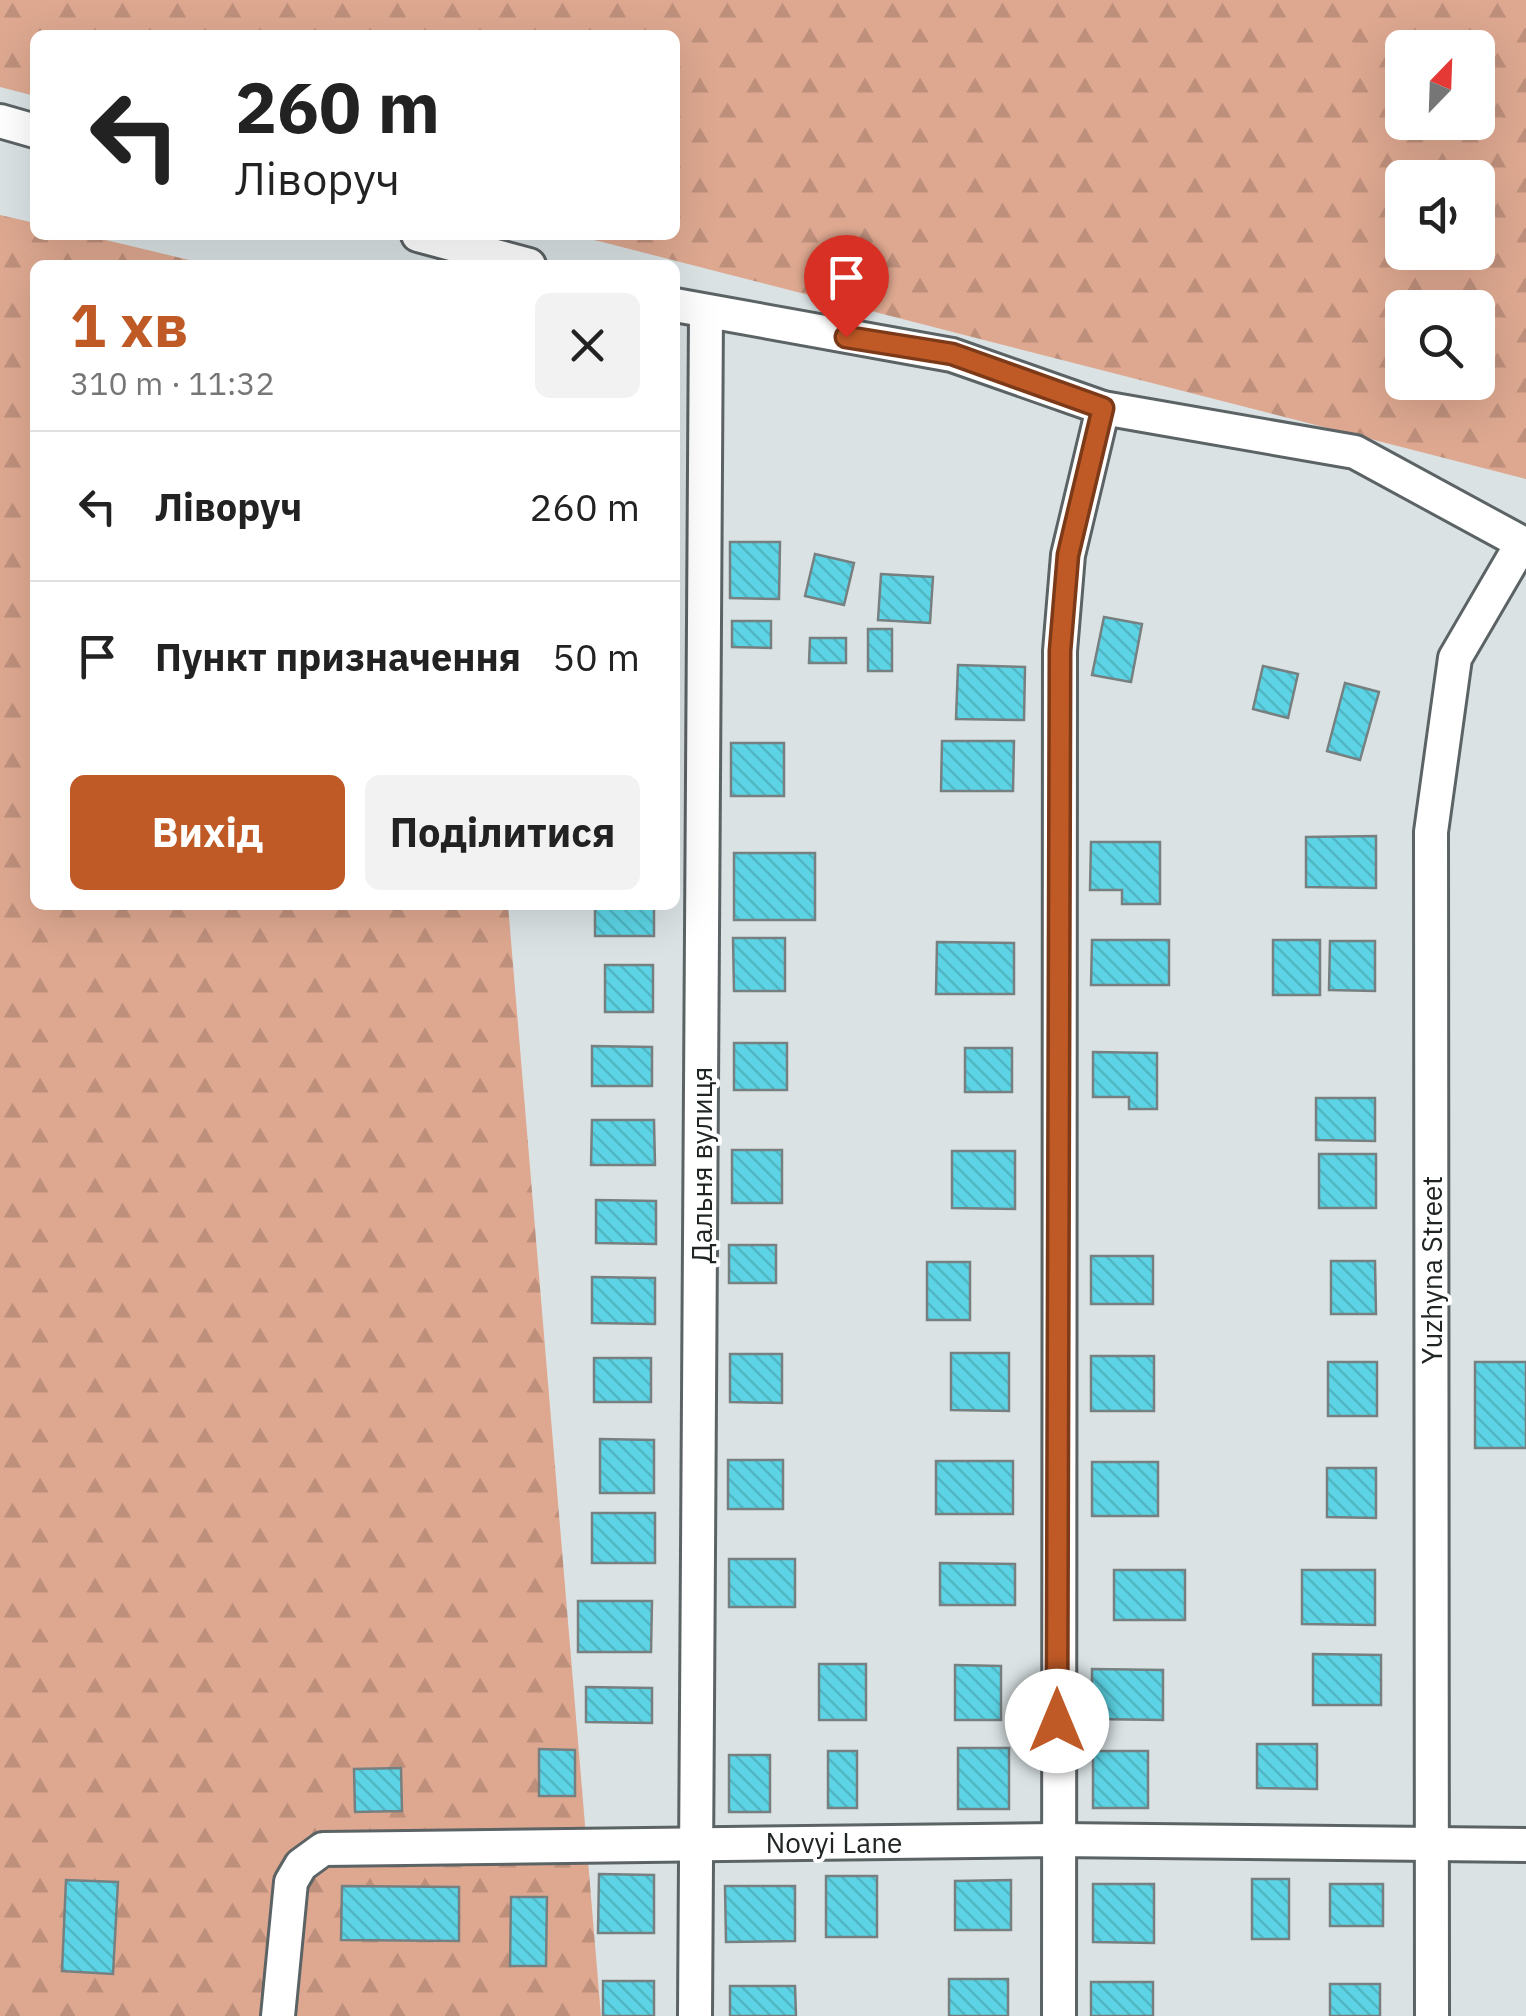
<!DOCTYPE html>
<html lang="uk">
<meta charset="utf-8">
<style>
:root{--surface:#fff;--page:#f2f2f2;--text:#222;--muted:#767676;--line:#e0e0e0;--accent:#bf5a26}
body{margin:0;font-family:"IBM Plex Sans",sans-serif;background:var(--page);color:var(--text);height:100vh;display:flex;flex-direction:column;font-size:38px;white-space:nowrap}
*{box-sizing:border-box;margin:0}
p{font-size:32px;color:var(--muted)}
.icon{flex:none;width:55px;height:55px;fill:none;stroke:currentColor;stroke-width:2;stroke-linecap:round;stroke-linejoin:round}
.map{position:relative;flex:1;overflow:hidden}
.drawer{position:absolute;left:30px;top:260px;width:650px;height:650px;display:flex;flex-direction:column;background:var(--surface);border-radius:15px;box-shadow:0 10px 40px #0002}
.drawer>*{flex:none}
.top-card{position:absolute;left:30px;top:30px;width:650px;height:210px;border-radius:15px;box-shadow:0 10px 40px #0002;background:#fff;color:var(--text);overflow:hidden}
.needle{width:65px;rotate:23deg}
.buttons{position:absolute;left:1385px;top:30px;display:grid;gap:20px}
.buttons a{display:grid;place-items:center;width:110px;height:110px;border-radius:15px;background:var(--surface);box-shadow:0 10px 40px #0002;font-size:50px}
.pin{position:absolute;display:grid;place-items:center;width:85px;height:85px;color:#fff;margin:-102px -42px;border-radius:50% 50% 50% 0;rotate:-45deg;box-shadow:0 0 10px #0007}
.pin .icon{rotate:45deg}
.me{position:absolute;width:110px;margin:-55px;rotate:0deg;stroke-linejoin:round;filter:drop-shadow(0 0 8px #0008)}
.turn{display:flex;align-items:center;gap:35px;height:210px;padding:0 40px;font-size:45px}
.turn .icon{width:130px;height:130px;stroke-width:2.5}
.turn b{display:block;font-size:70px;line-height:85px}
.round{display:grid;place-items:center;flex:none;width:105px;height:105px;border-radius:15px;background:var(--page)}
.summary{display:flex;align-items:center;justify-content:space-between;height:170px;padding:0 40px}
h1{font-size:60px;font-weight:700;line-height:75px;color:var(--accent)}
.primary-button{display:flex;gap:20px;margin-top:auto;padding:20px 40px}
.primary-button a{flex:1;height:115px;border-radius:15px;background:var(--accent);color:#fff;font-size:40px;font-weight:700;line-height:115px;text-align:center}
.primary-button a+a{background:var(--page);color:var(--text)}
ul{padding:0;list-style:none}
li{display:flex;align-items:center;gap:30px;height:150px;padding:0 40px;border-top:2px solid var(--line)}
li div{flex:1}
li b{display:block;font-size:38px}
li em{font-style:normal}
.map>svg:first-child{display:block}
.forest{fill:url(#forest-firs);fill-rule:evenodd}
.building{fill:url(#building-back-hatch);stroke:#778081;stroke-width:2.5}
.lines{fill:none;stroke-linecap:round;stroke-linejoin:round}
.street-casing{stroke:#5c6365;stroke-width:38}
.street{stroke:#fff;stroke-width:32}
.route-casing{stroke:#7c3a19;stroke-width:25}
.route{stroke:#bf5a26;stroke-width:18}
.labels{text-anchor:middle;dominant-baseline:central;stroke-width:8;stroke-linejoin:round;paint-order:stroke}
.street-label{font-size:28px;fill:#202424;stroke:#fff}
</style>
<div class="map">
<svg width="1526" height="2016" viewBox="0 0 1526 2016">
<defs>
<pattern id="forest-firs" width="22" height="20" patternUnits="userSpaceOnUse" patternTransform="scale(2.5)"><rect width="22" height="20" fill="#dea890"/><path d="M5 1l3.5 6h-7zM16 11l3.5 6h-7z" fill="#be907c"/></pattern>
<pattern id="building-back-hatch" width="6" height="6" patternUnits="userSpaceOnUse" patternTransform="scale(2.5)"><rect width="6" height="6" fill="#5cd4e5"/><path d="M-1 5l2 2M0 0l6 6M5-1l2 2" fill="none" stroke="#50b6c4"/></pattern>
</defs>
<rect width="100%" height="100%" fill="#dae2e4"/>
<g class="forest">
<path d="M0,0h1526v479l-951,-244h100v-200h-640v61l-35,-9zM1402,48h76v74h-76zM1402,178h76v74h-76zM1402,308h76v74h-76z"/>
<polygon points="0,215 35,223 35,235 85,235 210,265 35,265 35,905 508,905 601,2016 0,2016"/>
</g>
<g class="building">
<polygon points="730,542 780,542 779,599 730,598"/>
<polygon points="815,554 854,563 844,605 805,596"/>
<polygon points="881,574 933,577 930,623 878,620"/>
<polygon points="1104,617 1142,624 1131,682 1092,675"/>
<polygon points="732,621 771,621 771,648 732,647"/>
<rect x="868" y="629" width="24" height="42"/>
<polygon points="810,638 846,638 846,663 809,663"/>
<polygon points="958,665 1025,667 1024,720 956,719"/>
<polygon points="1263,666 1298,674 1288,718 1253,709"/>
<polygon points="1345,683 1379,692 1360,760 1327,751"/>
<polygon points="942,741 1014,741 1013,791 941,791"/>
<rect x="731" y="743" width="53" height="53"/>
<polygon points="1376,836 1376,888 1306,887 1306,837"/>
<polygon points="1091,842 1160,842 1160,904 1122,904 1122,890 1090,890"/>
<rect x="734" y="853" width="81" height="67"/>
<rect x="595" y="905" width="59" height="31"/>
<polygon points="733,938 785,938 785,991 734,991"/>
<polygon points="1092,940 1169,940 1169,985 1091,985"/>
<rect x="1273" y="940" width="47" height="55"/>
<polygon points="1330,941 1375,941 1375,991 1329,990"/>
<polygon points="937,942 1014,943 1014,994 936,994"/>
<rect x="605" y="965" width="48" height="47"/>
<rect x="734" y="1043" width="53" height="47"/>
<polygon points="592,1046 652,1047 652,1086 592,1086"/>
<rect x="965" y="1048" width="47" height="44"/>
<polygon points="1093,1052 1157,1053 1157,1109 1129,1109 1129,1097 1093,1097"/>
<polygon points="1316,1098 1375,1098 1375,1141 1316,1140"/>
<polygon points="592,1120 654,1120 655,1165 591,1165"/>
<rect x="732" y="1150" width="50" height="53"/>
<polygon points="952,1151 1015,1151 1015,1209 952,1208"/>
<rect x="1319" y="1154" width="57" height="54"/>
<polygon points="596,1200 656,1201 656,1244 596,1243"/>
<rect x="729" y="1245" width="47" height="38"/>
<rect x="1091" y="1256" width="62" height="48"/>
<polygon points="1331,1261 1375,1261 1376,1314 1331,1314"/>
<rect x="927" y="1262" width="43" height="58"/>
<polygon points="592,1277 655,1278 655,1324 592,1323"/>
<polygon points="951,1353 1009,1353 1009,1411 951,1410"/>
<polygon points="730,1354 782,1354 782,1403 730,1402"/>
<rect x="1091" y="1356" width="63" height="55"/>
<rect x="594" y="1358" width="57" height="44"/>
<rect x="1328" y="1362" width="49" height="54"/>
<rect x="1475" y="1362" width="51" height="86"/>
<polygon points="600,1439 654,1440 654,1493 600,1493"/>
<rect x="728" y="1460" width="55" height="49"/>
<rect x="936" y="1461" width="77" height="53"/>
<rect x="1092" y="1462" width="66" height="54"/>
<polygon points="1327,1468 1376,1468 1376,1518 1327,1517"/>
<rect x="592" y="1513" width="63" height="50"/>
<rect x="729" y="1559" width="66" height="48"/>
<polygon points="940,1563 1015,1564 1015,1605 940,1605"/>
<rect x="1114" y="1570" width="71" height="50"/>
<polygon points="1302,1570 1375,1570 1375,1625 1302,1624"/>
<polygon points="578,1601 652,1601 651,1652 578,1652"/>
<polygon points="1313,1654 1381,1655 1381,1705 1313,1705"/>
<rect x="819" y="1664" width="47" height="56"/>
<polygon points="955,1665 1001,1666 1001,1720 955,1720"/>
<polygon points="1092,1669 1163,1670 1163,1720 1092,1719"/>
<polygon points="586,1687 652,1688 652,1723 586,1722"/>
<polygon points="1257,1744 1317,1744 1317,1789 1257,1788"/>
<rect x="958" y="1748" width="51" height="61"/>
<polygon points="539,1749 575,1750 575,1796 539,1796"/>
<rect x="828" y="1751" width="29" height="57"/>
<rect x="1093" y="1751" width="55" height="57"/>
<rect x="729" y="1755" width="41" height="57"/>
<polygon points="401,1768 402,1811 355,1812 354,1769"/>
<polygon points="599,1874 654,1875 654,1933 598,1933"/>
<rect x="826" y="1876" width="51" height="61"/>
<rect x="1252" y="1879" width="37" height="60"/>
<polygon points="66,1880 118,1882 113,1974 62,1971"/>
<polygon points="1011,1880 1011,1930 955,1930 955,1881"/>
<polygon points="1093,1884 1154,1884 1154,1943 1093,1942"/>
<rect x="1330" y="1884" width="53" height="42"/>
<polygon points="342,1886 459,1887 459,1941 341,1940"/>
<polygon points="725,1886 795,1886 795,1941 726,1942"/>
<polygon points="511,1897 547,1897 546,1966 510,1966"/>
<rect x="949" y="1979" width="59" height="37"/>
<rect x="603" y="1981" width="51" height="35"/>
<rect x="1091" y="1982" width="62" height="34"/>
<rect x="1330" y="1984" width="50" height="32"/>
<polygon points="730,1986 795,1986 796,2016 730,2016"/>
</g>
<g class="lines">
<defs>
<g id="street">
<polyline points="0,121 35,131"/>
<polyline points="418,235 529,265"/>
<polyline points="675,305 952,355 1103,408 1355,452 1526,545"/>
<polyline points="278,2016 291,1882 301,1865 323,1849 1057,1840 1526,1845"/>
<polyline points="695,2016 706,313"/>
<polyline points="1059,2016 1060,651 1068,555 1103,408"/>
<polyline points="1432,2016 1431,832 1455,658 1522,543"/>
</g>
</defs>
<use href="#street" class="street-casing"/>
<use href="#street" class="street"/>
</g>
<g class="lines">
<defs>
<polyline id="route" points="846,337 952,354 1103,408 1068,555 1060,651 1057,1721"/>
</defs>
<use href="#route" class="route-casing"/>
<use href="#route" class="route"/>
</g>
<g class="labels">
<g class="street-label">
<text transform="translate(701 1165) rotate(-90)">Дальня вулиця</text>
<text transform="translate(1431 1270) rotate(-90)">Yuzhyna Street</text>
<text x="834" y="1842">Novyi Lane</text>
</g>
</g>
</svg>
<div class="buttons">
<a><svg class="needle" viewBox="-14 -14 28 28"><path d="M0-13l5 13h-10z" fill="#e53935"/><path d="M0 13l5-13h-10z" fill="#767676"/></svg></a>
<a><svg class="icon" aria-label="sound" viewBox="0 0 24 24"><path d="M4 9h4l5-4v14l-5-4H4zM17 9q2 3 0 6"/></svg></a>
<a><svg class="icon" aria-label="search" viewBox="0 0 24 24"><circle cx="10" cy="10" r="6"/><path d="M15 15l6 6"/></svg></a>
</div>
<div class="pin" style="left:846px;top:337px;background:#d93025"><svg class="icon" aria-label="arrive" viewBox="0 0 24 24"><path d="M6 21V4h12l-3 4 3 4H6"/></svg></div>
<svg class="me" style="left:1057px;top:1721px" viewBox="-20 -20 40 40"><circle r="19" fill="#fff"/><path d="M0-13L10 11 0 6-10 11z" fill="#bf5a26"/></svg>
<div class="top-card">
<div class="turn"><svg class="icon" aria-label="left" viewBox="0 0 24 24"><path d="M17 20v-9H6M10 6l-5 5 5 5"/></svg><div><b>260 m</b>Ліворуч</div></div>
</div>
<section class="drawer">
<div class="summary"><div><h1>1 хв</h1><p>310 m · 11:32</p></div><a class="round"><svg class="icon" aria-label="close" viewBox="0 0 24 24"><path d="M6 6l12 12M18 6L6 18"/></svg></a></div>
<ul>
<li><svg class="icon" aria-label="left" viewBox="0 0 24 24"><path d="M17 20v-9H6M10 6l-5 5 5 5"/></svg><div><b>Ліворуч</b></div><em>260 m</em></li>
<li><svg class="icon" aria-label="arrive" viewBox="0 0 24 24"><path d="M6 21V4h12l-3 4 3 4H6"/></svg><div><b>Пункт призначення</b></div><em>50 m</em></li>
</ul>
<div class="primary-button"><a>Вихід</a><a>Поділитися</a></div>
</section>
</div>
